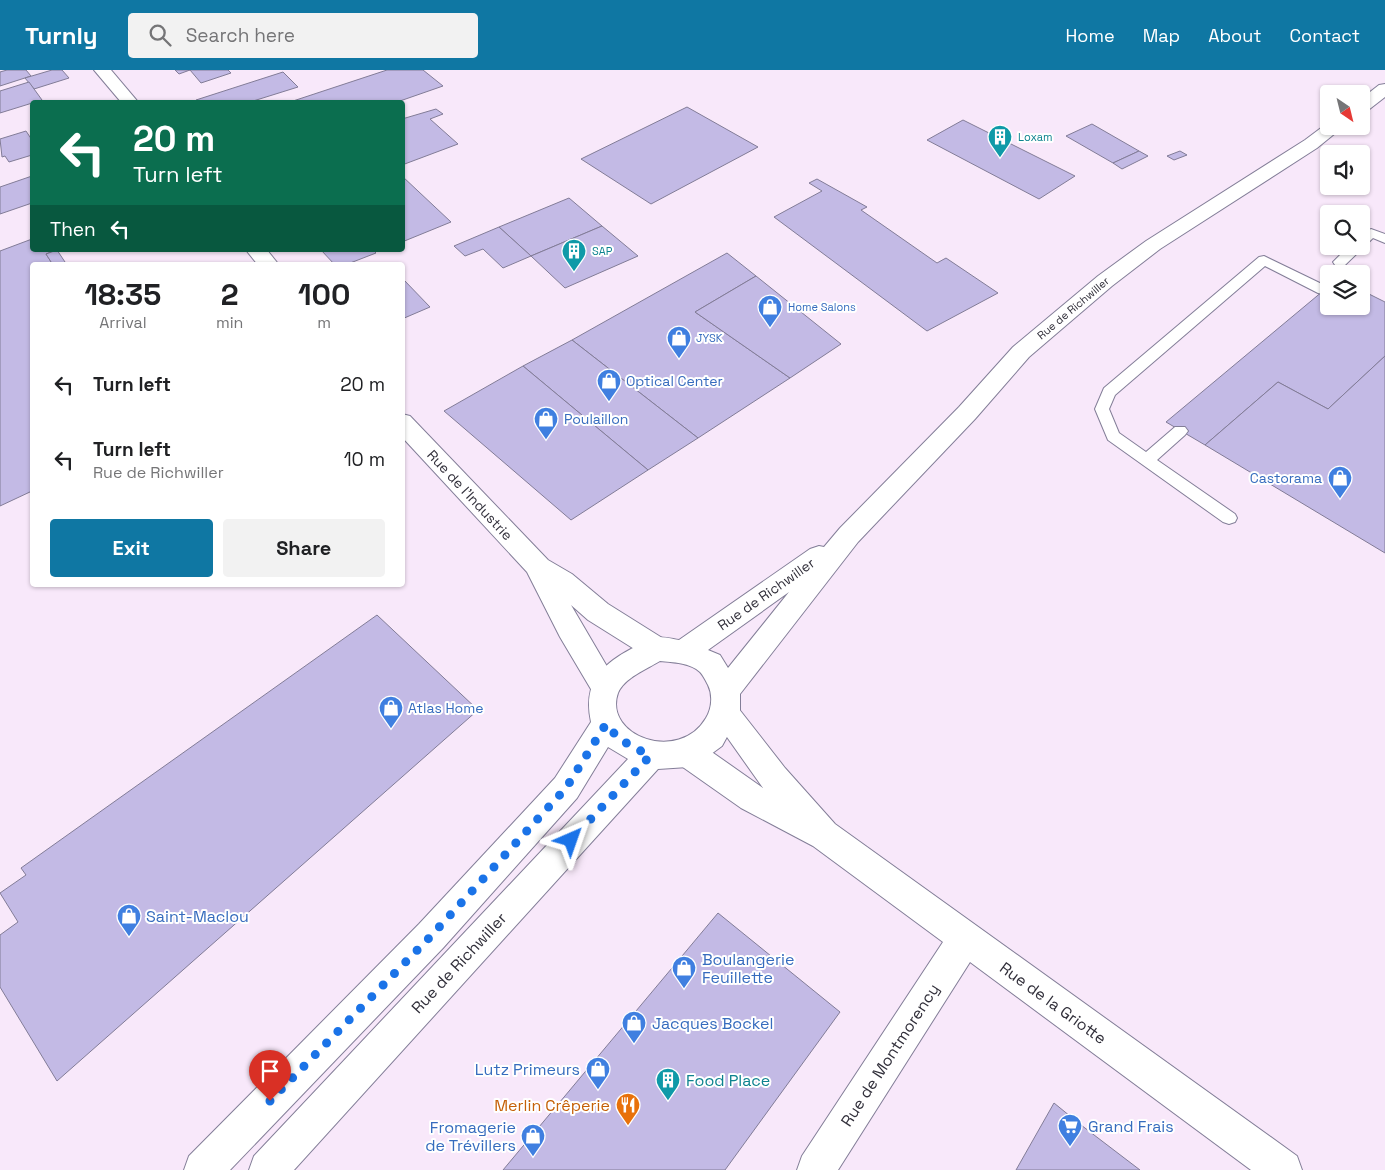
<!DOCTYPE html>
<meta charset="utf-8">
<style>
:root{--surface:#fff;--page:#f2f2f2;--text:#202124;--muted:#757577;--accent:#0f77a3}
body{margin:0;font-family:"Space Grotesk",sans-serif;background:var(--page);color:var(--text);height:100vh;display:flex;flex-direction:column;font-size:19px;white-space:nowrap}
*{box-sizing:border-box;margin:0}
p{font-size:16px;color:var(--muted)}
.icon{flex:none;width:28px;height:28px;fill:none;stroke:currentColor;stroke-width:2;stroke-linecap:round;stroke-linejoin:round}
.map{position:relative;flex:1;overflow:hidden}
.drawer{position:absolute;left:30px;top:192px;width:375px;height:325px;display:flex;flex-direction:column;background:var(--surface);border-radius:5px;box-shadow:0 1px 4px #0004}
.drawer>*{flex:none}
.hud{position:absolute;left:30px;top:30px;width:375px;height:152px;border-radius:5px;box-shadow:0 1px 4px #0004;background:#0b6e4f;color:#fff;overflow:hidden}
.needle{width:32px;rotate:145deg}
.fabs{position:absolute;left:1320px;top:15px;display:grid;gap:10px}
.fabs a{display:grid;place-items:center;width:50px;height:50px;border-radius:5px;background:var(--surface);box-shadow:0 1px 4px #0004;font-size:25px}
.pin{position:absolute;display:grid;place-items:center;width:42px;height:42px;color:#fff;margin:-51px -21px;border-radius:50% 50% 50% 0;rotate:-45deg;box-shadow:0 0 5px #0007}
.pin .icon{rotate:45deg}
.me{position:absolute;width:55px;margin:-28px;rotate:43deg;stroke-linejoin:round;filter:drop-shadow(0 0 4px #0008)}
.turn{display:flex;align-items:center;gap:18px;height:105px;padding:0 20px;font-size:22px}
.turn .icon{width:65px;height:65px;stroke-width:2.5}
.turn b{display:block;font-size:35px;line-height:42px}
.then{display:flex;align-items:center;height:48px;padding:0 20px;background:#0003;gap:10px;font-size:19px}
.eta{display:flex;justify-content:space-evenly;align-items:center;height:85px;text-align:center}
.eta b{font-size:30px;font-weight:700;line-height:35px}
.action{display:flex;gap:10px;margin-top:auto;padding:10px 20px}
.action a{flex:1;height:58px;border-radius:5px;background:var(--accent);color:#fff;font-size:20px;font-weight:700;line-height:58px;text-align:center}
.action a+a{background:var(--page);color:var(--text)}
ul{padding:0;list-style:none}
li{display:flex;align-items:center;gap:15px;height:75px;padding:0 20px}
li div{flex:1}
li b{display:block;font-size:19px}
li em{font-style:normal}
header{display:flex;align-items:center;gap:30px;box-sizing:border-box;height:70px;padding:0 25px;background:var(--accent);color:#fff}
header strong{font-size:24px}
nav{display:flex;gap:28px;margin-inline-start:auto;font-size:18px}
.search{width:350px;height:45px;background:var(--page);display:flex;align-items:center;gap:12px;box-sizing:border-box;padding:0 18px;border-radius:5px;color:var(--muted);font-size:19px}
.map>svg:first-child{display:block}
.commercial{fill:#f8e8fa;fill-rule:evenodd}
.building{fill:#c3bae5;stroke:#827c97}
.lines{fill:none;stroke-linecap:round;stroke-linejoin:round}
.service-casing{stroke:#837e98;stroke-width:2}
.minor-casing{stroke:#837e98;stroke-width:2}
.secondary-casing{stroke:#837e98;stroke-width:2}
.service{fill:#fff;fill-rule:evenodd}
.minor{fill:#fff;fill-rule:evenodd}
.secondary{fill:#fff;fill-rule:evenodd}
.route{stroke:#1a73e8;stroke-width:9;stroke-dasharray:0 16.2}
.labels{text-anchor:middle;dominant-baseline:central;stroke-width:4;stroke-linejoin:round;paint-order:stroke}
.far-culture-label{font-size:11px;fill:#0d838f;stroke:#fff;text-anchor:start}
.far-shop-label{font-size:11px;fill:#366cbe;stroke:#fff;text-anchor:start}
.far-street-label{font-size:11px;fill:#32303b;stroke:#fff}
.shop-label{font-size:14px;fill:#366cbe;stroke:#fff;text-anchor:start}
.street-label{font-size:14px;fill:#32303b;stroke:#fff}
.near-shop-label{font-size:16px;fill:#366cbe;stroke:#fff;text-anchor:start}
.near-street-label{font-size:16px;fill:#32303b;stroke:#fff}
.near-culture-label{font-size:16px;fill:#0d838f;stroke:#fff;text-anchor:start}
.near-food-label{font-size:16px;fill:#c56008;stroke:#fff;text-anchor:end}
</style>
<header>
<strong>Turnly</strong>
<div class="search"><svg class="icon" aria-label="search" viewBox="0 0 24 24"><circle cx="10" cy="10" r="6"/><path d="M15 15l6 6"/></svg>Search here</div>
<nav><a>Home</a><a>Map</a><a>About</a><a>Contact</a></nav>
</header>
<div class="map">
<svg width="1385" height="1100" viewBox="0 0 1385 1100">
<rect width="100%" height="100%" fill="#f8f7fd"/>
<path class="commercial" d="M0,0h1385v1100h-1385zM1329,24h32v32h-32zM32,32h370v148h-370zM1329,84h32v32h-32zM1329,144h32v32h-32zM32,195h370v320h-370zM1329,204h32v32h-32z"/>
<g class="building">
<polygon points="7,0 26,0 31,6 0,16 0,2"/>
<polygon points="52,0 62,0 69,8 34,19 25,8"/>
<polygon points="175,0 228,0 231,3 201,13 190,0 179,4"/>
<polygon points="387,0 423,0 443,16 397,32 290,32"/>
<polygon points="283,2 298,17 250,32 199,32 196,30"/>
<polygon points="29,12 42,30 0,43 0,21"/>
<polygon points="687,37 758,77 651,134 581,89"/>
<polygon points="436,39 443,44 430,49 458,74 402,95 402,49"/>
<polygon points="963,50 1075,106 1039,129 927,70"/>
<polygon points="1092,54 1139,81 1113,93 1066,66"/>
<polygon points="26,61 32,70 32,85 9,92 5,86 2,87 0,69"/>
<polygon points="1139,81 1148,86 1122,99 1113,93"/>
<polygon points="1180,81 1187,85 1174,90 1167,86"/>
<polygon points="32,106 32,133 0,144 0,117"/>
<polygon points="402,106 451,152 402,172"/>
<polygon points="817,109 867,137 861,140 937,193 946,188 998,223 927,261 774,147 822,121 809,113"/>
<polygon points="569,128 602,156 531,186 499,157"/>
<polygon points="602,156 638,186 565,218 531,186"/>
<polygon points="499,157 531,186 503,198 483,179 465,186 454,176"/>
<polygon points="32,169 32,180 56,180 46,184 53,195 32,195 32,421 0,436 0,181"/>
<polygon points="57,180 67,195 53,195 46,184"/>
<polygon points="321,180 373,180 376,183 345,195 335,195"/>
<polygon points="727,183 756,206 695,242 790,308 698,368 572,270"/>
<polygon points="756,206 841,274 790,308 695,242"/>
<polygon points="403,209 430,237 402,249 402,210"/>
<polygon points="1329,216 1329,236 1361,236 1361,220 1385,232 1385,286 1328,339 1278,312 1205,375 1166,352"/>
<polygon points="572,270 698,368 648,400 523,296"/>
<polygon points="1385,286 1385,483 1205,375 1278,312 1328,339"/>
<polygon points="523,296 648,400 571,450 444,341"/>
<polygon points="377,545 478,640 57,1011 0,917 0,865 18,852 0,823 26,805 21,798"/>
<polygon points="718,843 840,942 725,1100 503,1100"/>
<polygon points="1054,1033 1081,1055 1140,1100 1016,1100"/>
</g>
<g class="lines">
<defs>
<g id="service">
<polygon points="1371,159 1385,164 1385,173 1373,168 1345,195 1335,195 1333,192 1349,176 1361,176 1361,165"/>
<polygon points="1264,186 1328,217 1329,221 1323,224 1318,223 1265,196 1115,325 1109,339 1119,363 1146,382 1175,357 1185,357 1188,361 1185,365 1157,390 1235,444 1237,448 1235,452 1229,454 1223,452 1108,370 1095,339 1104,318 1259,187"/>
</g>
<g id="minor">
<polygon points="94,0 111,0 138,32 121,32"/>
<polygon points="246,180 267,180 279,195 258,195"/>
<polygon points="402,344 410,346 548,490 572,504 608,534 667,571 671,579 667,587 657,591 647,587 588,550 571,535 619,617 615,626 605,629 595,626 560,567 527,502 402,367"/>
<polygon points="725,630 735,634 785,698 835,754 1297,1086 1302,1100 1251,1100 970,892 838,1100 797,1100 802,1086 943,872 813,776 741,738 677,693 673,683 677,673 688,669 699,673 763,718 710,643 715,634"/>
</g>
<g id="secondary">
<polygon points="1385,14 1385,27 1367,41 1361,42 1361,29 1379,15"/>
<path d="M1329,52v4h15l-27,22 -157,101 -48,37 -83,71 -54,62 -117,123 -118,152v19l-18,33 -23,17 -11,4 -30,2 -364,401h-45l5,-14 374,-397 -20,-12 -31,51 -134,150 -213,222h-46l5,-14 230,-232 136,-146 36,-56c-8,-37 8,-56 40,-73 8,-4 16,-10 25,-11 7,-2 16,1 23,2l131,-91 9,-3 5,1 16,-19 119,-121 54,-60 85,-71 48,-35 159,-101zM789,522l-61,76 -8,-13 -12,-5zM660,591c12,1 31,2 40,11 3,3 6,9 8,13 5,10 4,23 -2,33 -27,46 -103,18 -88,-25 6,-15 29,-24 42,-32z"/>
</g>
</defs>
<use href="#service" class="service-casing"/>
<use href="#minor" class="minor-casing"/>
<use href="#secondary" class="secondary-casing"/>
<use href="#service" class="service"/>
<use href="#minor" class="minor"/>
<use href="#secondary" class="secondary"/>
</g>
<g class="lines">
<polyline class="route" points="270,1031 431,866 566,718 606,654 619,669 650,686 571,770"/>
</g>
<defs>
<symbol id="building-pin" viewBox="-11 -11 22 30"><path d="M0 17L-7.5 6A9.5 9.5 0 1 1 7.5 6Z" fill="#0f9aa8" stroke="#fff"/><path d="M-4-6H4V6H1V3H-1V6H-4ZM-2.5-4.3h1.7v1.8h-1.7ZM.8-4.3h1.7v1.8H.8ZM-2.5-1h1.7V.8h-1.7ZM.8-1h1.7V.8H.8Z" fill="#fff"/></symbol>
<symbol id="shop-pin" viewBox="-11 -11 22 30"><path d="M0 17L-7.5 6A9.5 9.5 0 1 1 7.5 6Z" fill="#3f7fe0" stroke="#fff"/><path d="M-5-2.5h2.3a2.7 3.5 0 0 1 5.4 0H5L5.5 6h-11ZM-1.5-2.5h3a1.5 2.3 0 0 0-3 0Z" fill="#fff"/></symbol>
<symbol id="restaurant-pin" viewBox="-11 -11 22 30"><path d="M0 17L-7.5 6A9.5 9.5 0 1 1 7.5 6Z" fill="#e8710a" stroke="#fff"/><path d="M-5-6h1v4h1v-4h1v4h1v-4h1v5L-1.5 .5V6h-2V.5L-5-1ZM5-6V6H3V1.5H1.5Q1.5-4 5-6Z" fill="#fff"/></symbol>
<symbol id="supermarket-pin" viewBox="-11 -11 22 30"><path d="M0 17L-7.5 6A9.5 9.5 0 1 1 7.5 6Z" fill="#3f7fe0" stroke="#fff"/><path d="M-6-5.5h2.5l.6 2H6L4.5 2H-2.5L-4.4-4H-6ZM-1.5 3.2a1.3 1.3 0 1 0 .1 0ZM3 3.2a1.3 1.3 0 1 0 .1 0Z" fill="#fff"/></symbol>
</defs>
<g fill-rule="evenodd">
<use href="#building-pin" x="986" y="53" width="28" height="38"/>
<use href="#building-pin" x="560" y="167" width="28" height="38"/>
<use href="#shop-pin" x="756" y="223" width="28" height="38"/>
<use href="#shop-pin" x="665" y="254" width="28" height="38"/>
<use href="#shop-pin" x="595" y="297" width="28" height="38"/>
<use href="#shop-pin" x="532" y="335" width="28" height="38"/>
<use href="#shop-pin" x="1326" y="394" width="28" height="38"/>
<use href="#shop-pin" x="377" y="624" width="28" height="38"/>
<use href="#shop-pin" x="115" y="832" width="28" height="38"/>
<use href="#shop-pin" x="670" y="884" width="28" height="38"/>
<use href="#shop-pin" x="620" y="939" width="28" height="38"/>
<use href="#shop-pin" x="584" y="985" width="28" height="38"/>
<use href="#building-pin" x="654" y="996" width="28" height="38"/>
<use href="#restaurant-pin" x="614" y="1021" width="28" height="38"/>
<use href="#supermarket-pin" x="1056" y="1042" width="28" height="38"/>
<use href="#shop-pin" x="519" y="1052" width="28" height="38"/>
</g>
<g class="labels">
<g class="far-culture-label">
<text x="1018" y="67">Loxam</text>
<text x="592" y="181">SAP</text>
</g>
<g class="far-shop-label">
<text x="788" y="237">Home Salons</text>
<text x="696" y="268">JYSK</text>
</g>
<g class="far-street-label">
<text transform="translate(1073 238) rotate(-40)">Rue de Richwiller</text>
</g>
<g class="shop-label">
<text x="626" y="311">Optical Center</text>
<text x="564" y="349">Poulaillon</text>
<text x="1322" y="408" text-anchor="end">Castorama</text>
<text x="408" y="638">Atlas Home</text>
</g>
<g class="street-label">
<text transform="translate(470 425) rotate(47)">Rue de l'Industrie</text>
<text transform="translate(766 524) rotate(-35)">Rue de Richwiller</text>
</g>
<g class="near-shop-label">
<text x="146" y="846">Saint-Maclou</text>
<text x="702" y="889">Boulangerie<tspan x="702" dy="18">Feuillette</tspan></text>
<text x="652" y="953">Jacques Bockel</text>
<text x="580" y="999" text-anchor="end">Lutz Primeurs</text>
<text x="1088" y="1056">Grand Frais</text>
<text x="516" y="1057" text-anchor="end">Fromagerie<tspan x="516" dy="18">de Trévillers</tspan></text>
</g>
<g class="near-street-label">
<text transform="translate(459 893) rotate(-47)">Rue de Richwiller</text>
<text transform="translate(1053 933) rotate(36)">Rue de la Griotte</text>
<text transform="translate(890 985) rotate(-57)">Rue de Montmorency</text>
</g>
<g class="near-culture-label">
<text x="686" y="1010">Food Place</text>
</g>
<g class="near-food-label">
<text x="610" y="1035">Merlin Crêperie</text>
</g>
</g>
</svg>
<div class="fabs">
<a><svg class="needle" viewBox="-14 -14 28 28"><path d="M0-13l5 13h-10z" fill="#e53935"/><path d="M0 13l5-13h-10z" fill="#757577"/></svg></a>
<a><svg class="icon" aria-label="sound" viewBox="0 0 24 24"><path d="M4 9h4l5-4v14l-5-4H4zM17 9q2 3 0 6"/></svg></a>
<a><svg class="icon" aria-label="search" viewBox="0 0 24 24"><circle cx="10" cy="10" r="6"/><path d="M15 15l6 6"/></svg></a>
<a><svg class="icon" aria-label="layers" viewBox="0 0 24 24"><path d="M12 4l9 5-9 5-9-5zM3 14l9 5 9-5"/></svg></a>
</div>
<div class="pin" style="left:270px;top:1031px;background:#d93025"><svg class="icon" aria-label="arrive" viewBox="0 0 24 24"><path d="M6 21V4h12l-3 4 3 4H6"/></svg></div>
<svg class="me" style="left:571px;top:770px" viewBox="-20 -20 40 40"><path d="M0-17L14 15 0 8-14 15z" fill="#1a73e8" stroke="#fff" stroke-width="4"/></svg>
<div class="hud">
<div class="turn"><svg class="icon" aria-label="left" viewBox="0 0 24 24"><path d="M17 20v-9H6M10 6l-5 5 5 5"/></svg><div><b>20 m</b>Turn left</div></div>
<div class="then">Then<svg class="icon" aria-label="left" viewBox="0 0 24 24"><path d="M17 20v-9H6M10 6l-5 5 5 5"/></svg></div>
</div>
<section class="drawer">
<div class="eta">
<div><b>18:35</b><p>Arrival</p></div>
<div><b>2</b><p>min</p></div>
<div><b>100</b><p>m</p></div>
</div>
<ul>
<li><svg class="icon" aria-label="left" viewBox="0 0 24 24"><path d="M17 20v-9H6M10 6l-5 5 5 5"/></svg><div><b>Turn left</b></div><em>20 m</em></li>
<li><svg class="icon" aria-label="left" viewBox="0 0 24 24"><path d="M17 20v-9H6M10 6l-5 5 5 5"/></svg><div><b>Turn left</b><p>Rue de Richwiller</p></div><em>10 m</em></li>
</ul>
<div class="action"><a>Exit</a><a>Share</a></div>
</section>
</div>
